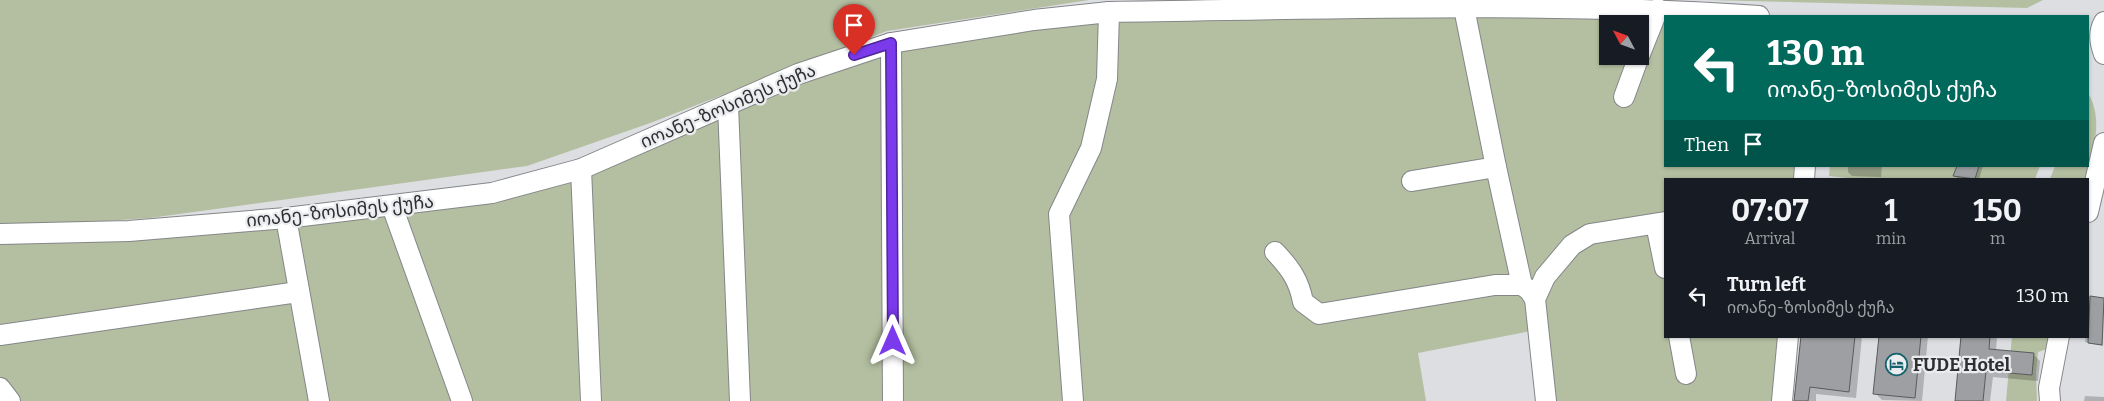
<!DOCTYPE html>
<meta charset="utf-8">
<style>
:root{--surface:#171b24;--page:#242831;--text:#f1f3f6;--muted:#9ea1a6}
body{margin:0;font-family:Bitter,"Noto Sans Georgian",serif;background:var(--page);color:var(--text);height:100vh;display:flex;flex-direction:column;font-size:19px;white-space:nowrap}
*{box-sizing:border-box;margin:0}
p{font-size:16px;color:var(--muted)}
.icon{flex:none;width:28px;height:28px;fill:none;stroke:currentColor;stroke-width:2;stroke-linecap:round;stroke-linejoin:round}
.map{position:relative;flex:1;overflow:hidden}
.sheet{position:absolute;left:1664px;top:178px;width:425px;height:160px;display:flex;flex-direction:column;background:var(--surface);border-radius:0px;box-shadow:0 1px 4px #0004}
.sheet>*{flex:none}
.hud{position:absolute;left:1664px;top:15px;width:425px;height:152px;border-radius:0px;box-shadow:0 1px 4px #0004;background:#00695c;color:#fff;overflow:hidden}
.needle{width:32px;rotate:311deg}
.controls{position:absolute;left:1599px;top:15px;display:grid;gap:10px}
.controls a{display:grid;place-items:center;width:50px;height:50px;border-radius:0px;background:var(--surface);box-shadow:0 1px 4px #0004;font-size:25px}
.pin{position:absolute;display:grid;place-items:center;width:42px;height:42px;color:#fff;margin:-51px -21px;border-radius:50% 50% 50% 0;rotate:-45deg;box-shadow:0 0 5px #0007}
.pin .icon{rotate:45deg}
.me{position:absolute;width:55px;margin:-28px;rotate:0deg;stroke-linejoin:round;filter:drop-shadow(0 0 4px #0008)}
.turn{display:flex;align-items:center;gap:18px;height:105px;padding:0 20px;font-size:22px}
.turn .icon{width:65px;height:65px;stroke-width:2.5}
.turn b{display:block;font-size:35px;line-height:42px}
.then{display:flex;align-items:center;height:48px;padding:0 20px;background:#0003;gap:10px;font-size:19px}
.eta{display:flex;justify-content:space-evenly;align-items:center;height:85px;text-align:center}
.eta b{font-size:30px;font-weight:700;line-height:35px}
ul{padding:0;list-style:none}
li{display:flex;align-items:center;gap:15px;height:65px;padding:0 20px}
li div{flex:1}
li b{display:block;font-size:19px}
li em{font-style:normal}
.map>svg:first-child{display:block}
.green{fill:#b4bfa1;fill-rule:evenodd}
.shadow{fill:#0003}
.building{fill:#9e9fa2;stroke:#595b5d}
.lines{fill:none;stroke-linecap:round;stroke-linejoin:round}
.minor-casing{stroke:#848689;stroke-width:22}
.minor{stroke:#fff;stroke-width:20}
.route-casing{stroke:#51269a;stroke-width:12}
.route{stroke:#7c3aed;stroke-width:9}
.labels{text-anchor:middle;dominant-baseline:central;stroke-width:4.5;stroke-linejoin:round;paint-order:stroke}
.street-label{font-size:18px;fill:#2f2f31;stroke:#eaecef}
.poi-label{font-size:18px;font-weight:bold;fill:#2f2f31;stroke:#eaecef;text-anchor:start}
</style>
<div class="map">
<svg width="2104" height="401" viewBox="0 0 2104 401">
<rect width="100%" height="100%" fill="#dddee2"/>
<g class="green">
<polygon points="0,0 1089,0 887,31 653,122 527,166 150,218 0,228"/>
<polygon points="1706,0 2043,0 2027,8"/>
<polygon points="1109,12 1107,79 1059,214 1073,401 10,401 0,388 0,234 492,193 891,43"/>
<path d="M1540,14l125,5v147h144l-1,13h-143v157h126l-7,65h-229l-9,-73 -128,25 8,48h-348l-13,-181 52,-193 7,-10zM1608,24h32v32h-32z"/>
<path d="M2088,93c16,26 5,58 -1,86h-37l5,-13h33z"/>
<polygon points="1830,166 2040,166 2035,179 1857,179 1829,176"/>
<polygon points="2012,336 2051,336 2047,349 2038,352 2036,373 2037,401 2006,401"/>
</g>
<g class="shadow">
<polygon points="1848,166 1882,166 1881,177 1852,176 1848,172"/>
<polygon points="1958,166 1983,166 1979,179 1958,179 1955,176"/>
<polygon points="2091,298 2104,299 2103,346 2085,342"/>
<polygon points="1802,336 1862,336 1856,398 1816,394 1816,401 1795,401"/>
<polygon points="1880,336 1928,336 1922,401 1882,400 1875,393"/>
<polygon points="1962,336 1997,336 1996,351 2034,355 2040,361 2038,381 1993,377 1990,401 1956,401"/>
<polygon points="2085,396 2104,397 2104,401 2084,401"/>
</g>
<g class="building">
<polygon points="1957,166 1979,166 1975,179 1953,176"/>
<polygon points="2090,296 2104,298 2102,345 2088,343"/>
<polygon points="1801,336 1855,336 1849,392 1810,387 1808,401 1794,401"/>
<polygon points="1879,336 1921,336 1915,398 1873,394"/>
<polygon points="1961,336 1990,336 1989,349 2034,353 2032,375 1986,371 1983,401 1955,401"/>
</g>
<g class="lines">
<defs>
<g id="minor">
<polyline points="1464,8 1496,167 1522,285 1529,290 1535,299"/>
<path d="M2104,22c-6,11 -4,21 0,32"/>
<polyline points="891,43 893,401"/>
<polyline points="1640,54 1658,9"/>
<polyline points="1624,97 1639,56"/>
<polyline points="728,105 740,401"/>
<polyline points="581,169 591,401"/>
<polyline points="1804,179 1805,166"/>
<polyline points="1412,181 1496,167"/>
<polyline points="392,206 462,401"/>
<polyline points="2088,212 2104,143"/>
<polyline points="286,218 319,401"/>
<polyline points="1656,224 1665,268"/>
<path d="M0,234l129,-3 157,-13 206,-25 89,-24 217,-95 93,-31 143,-23 75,-8c217,-3 434,-11 650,4"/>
<path d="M1275,252c15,16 24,28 28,50l16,12 176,-29h27"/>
<polyline points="0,335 298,292"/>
<polyline points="1679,336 1686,374"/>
<polyline points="0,388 10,401"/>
<polyline points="1073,401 1059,214 1091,148 1107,79 1109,12"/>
<polyline points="1546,401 1535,299 1545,277 1572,245 1590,234 1665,222"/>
<polyline points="1782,401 1788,336"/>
<polyline points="2050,401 2049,388 2059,336"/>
</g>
</defs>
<use href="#minor" class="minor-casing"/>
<use href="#minor" class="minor"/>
</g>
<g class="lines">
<defs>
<polyline id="route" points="854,55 891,43 893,341"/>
</defs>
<use href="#route" class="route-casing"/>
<use href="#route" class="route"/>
</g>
<defs>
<symbol id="hotel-ring" viewBox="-11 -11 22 22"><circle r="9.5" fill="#eaecef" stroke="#15626c" stroke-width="1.5"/><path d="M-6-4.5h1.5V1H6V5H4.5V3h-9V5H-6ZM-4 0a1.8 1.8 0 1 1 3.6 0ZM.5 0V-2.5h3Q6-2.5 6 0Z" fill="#15626c"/></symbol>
</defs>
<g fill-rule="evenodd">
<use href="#hotel-ring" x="1884" y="352" width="25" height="25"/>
</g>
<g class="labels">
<g class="street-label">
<text transform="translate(728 106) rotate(-23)">იოანე-ზოსიმეს ქუჩა</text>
<text transform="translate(340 211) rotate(-6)">იოანე-ზოსიმეს ქუჩა</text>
</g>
<g class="poi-label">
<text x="1913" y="365">FUDE Hotel</text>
</g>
</g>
</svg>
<div class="controls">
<a><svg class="needle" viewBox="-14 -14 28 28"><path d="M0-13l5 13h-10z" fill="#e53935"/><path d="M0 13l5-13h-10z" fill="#9ea1a6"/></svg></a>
</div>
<div class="pin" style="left:854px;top:55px;background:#d93025"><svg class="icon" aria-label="arrive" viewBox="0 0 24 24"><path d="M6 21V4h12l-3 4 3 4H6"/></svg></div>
<svg class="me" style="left:893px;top:341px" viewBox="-20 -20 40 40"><path d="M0-17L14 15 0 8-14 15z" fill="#7c3aed" stroke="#fff" stroke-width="4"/></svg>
<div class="hud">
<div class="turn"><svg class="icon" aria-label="left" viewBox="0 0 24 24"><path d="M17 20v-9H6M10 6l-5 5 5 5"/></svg><div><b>130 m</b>იოანე-ზოსიმეს ქუჩა</div></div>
<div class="then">Then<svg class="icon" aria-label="arrive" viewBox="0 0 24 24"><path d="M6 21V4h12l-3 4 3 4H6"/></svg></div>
</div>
<section class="sheet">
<div class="eta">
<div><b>07:07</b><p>Arrival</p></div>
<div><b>1</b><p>min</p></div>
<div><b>150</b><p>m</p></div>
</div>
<ul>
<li><svg class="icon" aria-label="left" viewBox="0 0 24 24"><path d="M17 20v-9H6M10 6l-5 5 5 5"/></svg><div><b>Turn left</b><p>იოანე-ზოსიმეს ქუჩა</p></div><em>130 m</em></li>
</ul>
</section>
</div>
